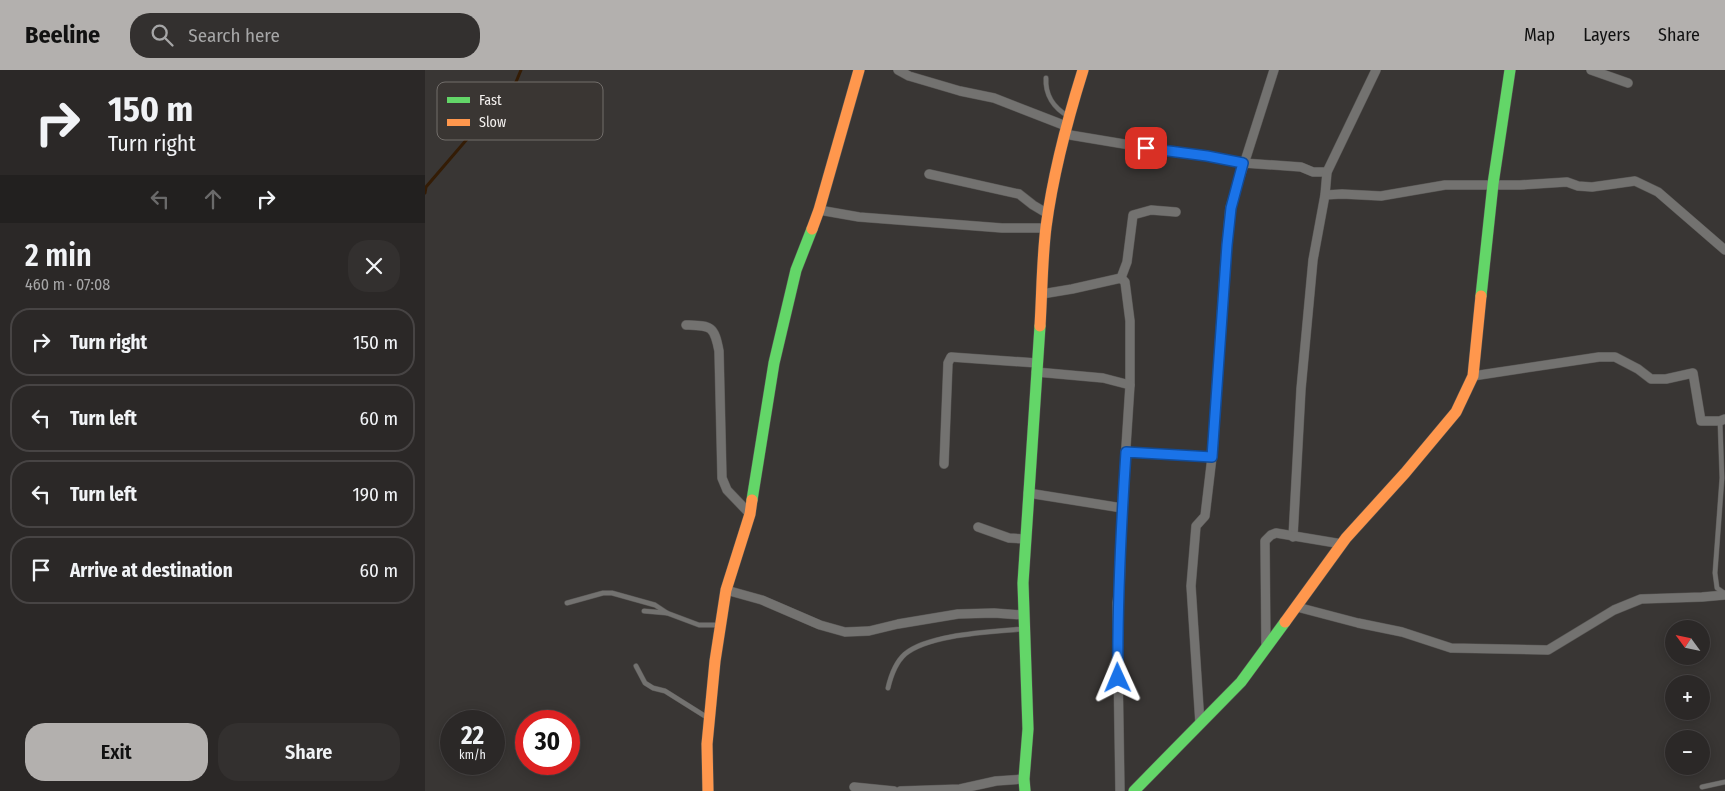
<!DOCTYPE html>
<meta charset="utf-8">
<style>
:root{--surface:#2b2827;--page:#33302f;--text:#f1f3f6;--muted:#a6a6a7;--line:#474444;--accent:#b3b0ae}
body{margin:0;font-family:"Fira Sans Condensed",sans-serif;background:var(--page);color:var(--text);height:100vh;display:flex;flex-direction:column;font-size:19px;white-space:nowrap}
*{box-sizing:border-box;margin:0}
p{font-size:16px;color:var(--muted)}
.icon{flex:none;width:28px;height:28px;fill:none;stroke:currentColor;stroke-width:2;stroke-linecap:round;stroke-linejoin:round}
.map{position:relative;flex:1;overflow:hidden}
.panel{display:flex;flex-direction:column;background:var(--surface);width:425px}
.panel>*{flex:none}
.top-card{background:#2b2827;color:var(--text);overflow:hidden}
.needle{width:32px;rotate:303deg}
.buttons{position:absolute;left:1240px;top:550px;display:grid;gap:10px}
.buttons a{display:grid;place-items:center;width:45px;height:45px;border-radius:50%;background:var(--surface);box-shadow:0 2px 12px #0003,0 0 0 1px var(--line);font-size:25px}
.speed{position:absolute;left:15px;top:640px;display:flex;gap:10px;font-size:25px;font-weight:700;text-align:center}
.speed>*{display:grid;place-content:center;width:65px;height:65px;border-radius:50%;background:var(--surface);box-shadow:0 2px 12px #0003,0 0 0 1px var(--line);line-height:1}
.speed small{font-size:12px;font-weight:400}
.speed .limit{border:8px solid #d22;background:#fff;color:#111}
.pin{position:absolute;display:grid;place-items:center;width:42px;height:42px;color:#fff;margin:-21px;border-radius:10px;box-shadow:0 2px 8px #0006}
.me{position:absolute;width:55px;margin:-28px;rotate:359deg;stroke-linejoin:round;filter:drop-shadow(0 0 4px #0008)}
.turn{display:flex;align-items:center;gap:18px;height:105px;padding:0 25px;font-size:22px}
.turn .icon{width:65px;height:65px;stroke-width:2.5}
.turn b{display:block;font-size:35px;line-height:42px}
.lanes{display:flex;align-items:center;height:48px;padding:0 25px;background:#0003;justify-content:center;gap:25px;direction:ltr}
.lanes .off{opacity:.35}
.round{display:grid;place-items:center;flex:none;width:52px;height:52px;border-radius:20px;background:var(--page)}
.headline{display:flex;align-items:center;justify-content:space-between;height:85px;padding:0 25px}
h1{font-size:30px;font-weight:600;line-height:38px}
.cta{display:flex;gap:10px;margin-top:auto;padding:10px 25px}
.cta a{flex:1;height:58px;border-radius:20px;background:var(--accent);color:#111;font-size:20px;font-weight:600;line-height:58px;text-align:center}
.cta a+a{background:var(--page);color:var(--text)}
ul{padding:0;list-style:none}
li{display:flex;align-items:center;gap:15px;height:68px;margin:0 10px 8px;padding:0 15px;border:2px solid var(--line);border-radius:20px}
li div{flex:1}
li b{display:block;font-size:19px}
li em{font-style:normal}
header{display:flex;align-items:center;gap:30px;box-sizing:border-box;height:70px;padding:0 25px;background:var(--accent);color:#111}
header strong{font-size:24px}
nav{display:flex;gap:28px;margin-inline-start:auto;font-size:18px}
.search{width:350px;height:45px;background:var(--page);display:flex;align-items:center;gap:12px;box-sizing:border-box;padding:0 18px;border-radius:20px;color:var(--muted);font-size:19px}
main{display:flex;flex:1;min-height:0}
.map>svg:first-child{display:block}
.lines{fill:none;stroke-linecap:round;stroke-linejoin:round}
.stream{stroke:#341c05;stroke-width:3}
.lane-casing{stroke:#575553;stroke-width:5.5}
.street-casing{stroke:#575553;stroke-width:10}
.fast-casing{stroke:#575553;stroke-width:12}
.slow-casing{stroke:#575553;stroke-width:12}
.lane{stroke:#737270;stroke-width:4.5}
.street{stroke:#737270;stroke-width:9}
.fast{stroke:#63d668;stroke-width:11}
.slow{stroke:#ff974d;stroke-width:11}
.route-casing{stroke:#114b97;stroke-width:12}
.route{stroke:#1a73e8;stroke-width:9}
.key{fill:#3a3633;stroke:#726e6b;stroke-width:1}
.key-label{font-size:14px;fill:#f4f1ef}
</style>
<header>
<strong>Beeline</strong>
<div class="search"><svg class="icon" aria-label="search" viewBox="0 0 24 24"><circle cx="10" cy="10" r="6"/><path d="M15 15l6 6"/></svg>Search here</div>
<nav><a>Map</a><a>Layers</a><a>Share</a></nav>
</header>
<main>
<section class="panel">
<div class="top-card">
<div class="turn"><svg class="icon" aria-label="right" viewBox="0 0 24 24"><path d="M7 20v-9h11M14 6l5 5-5 5"/></svg><div><b>150 m</b>Turn right</div></div>
<div class="lanes"><svg class="icon off" aria-label="left" viewBox="0 0 24 24"><path d="M17 20v-9H6M10 6l-5 5 5 5"/></svg><svg class="icon off" aria-label="ahead" viewBox="0 0 24 24"><path d="M12 20V5M6 11l6-6 6 6"/></svg><svg class="icon" aria-label="right" viewBox="0 0 24 24"><path d="M7 20v-9h11M14 6l5 5-5 5"/></svg></div>
</div>
<div class="headline"><div><h1>2 min</h1><p>460 m · 07:08</p></div><a class="round"><svg class="icon" aria-label="close" viewBox="0 0 24 24"><path d="M6 6l12 12M18 6L6 18"/></svg></a></div>
<ul>
<li><svg class="icon" aria-label="right" viewBox="0 0 24 24"><path d="M7 20v-9h11M14 6l5 5-5 5"/></svg><div><b>Turn right</b></div><em>150 m</em></li>
<li><svg class="icon" aria-label="left" viewBox="0 0 24 24"><path d="M17 20v-9H6M10 6l-5 5 5 5"/></svg><div><b>Turn left</b></div><em>60 m</em></li>
<li><svg class="icon" aria-label="left" viewBox="0 0 24 24"><path d="M17 20v-9H6M10 6l-5 5 5 5"/></svg><div><b>Turn left</b></div><em>190 m</em></li>
<li><svg class="icon" aria-label="arrive" viewBox="0 0 24 24"><path d="M6 21V4h12l-3 4 3 4H6"/></svg><div><b>Arrive at destination</b></div><em>60 m</em></li>
</ul>
<div class="cta"><a>Exit</a><a>Share</a></div>
</section>
<div class="map">
<svg width="1300" height="721" viewBox="0 0 1300 721">
<rect width="100%" height="100%" fill="#393634"/>
<g class="lines">
<polyline class="stream" points="0,123 1,117 91,12 96,0"/>
<defs>
<g id="lane">
<path d="M621,8c-1,17 8,30 22,38"/>
<polyline points="1295,351 1297,408 1290,503 1292,518 1299,523"/>
<polyline points="142,533 178,523 187,523 230,535 242,543"/>
<polyline points="219,541 242,543 274,555 295,555"/>
<polyline points="211,596 220,613 228,618 240,621 283,648"/>
<path d="M463,618c3,-13 7,-25 17,-34 24,-20 86,-22 117,-25"/>
<polyline points="1277,717 1300,712"/>
</g>
<g id="street">
<polyline points="473,0 484,6 535,21 569,28 641,56"/>
<polyline points="1166,0 1203,13"/>
<polyline points="639,64 711,76 782,86 818,93 876,97 888,102 902,102"/>
<polyline points="504,104 594,124 608,135 623,144"/>
<polyline points="900,125 917,124 956,126 1020,115 1095,115 1142,112 1153,116 1167,117 1210,111 1233,122 1300,180"/>
<polyline points="394,140 434,147 577,158 621,158"/>
<polyline points="696,208 702,192 708,145 726,140 751,142"/>
<polyline points="617,224 647,219 696,208 700,212 705,251 705,315 697,438 695,514 692,533 695,721"/>
<path d="M261,255c25,1 28,0 33,26l3,127 5,12 23,24"/>
<polyline points="611,302 678,308 705,315"/>
<polyline points="1048,306 1174,287 1190,287 1213,299 1226,309 1241,309 1268,303 1276,351 1295,351 1300,349"/>
<polyline points="701,382 787,387"/>
<polyline points="519,394 523,293 526,287 612,293"/>
<polyline points="603,423 697,438"/>
<polyline points="553,457 584,468 600,469"/>
<polyline points="868,467 876,319 888,190 900,125 902,102 951,0"/>
<polyline points="301,520 337,530 395,555 420,562 444,561 473,554 533,544 569,543 598,545"/>
<polyline points="872,537 933,553 977,562 1026,578 1123,580 1189,540 1216,529 1277,527 1300,525"/>
<polyline points="841,578 840,471 846,465 851,463 917,474"/>
<polyline points="775,654 766,516 771,456 780,446 787,387 800,193 805,138 849,0"/>
<polyline points="429,717 469,721"/>
<polyline points="475,721 535,719 571,711 599,709"/>
</g>
<g id="fast">
<polyline points="1056,226 1068,114 1085,0"/>
<polyline points="327,430 349,293 371,200 387,159"/>
<polyline points="600,721 599,709 603,659 598,513 615,256"/>
<polyline points="709,721 816,612 860,552"/>
</g>
<g id="slow">
<polyline points="387,159 394,140 434,0"/>
<path d="M615,256c2,-33 2,-66 6,-99 7,-53 21,-106 37,-157"/>
<polyline points="860,552 921,468 980,403 1031,342 1048,306 1056,226"/>
<polyline points="283,721 282,674 290,591 301,520 325,444 327,430"/>
</g>
</defs>
<use href="#lane" class="lane-casing"/>
<use href="#street" class="street-casing"/>
<use href="#fast" class="fast-casing"/>
<use href="#slow" class="slow-casing"/>
<use href="#lane" class="lane"/>
<use href="#street" class="street"/>
<use href="#fast" class="fast"/>
<use href="#slow" class="slow"/>
</g>
<g class="lines">
<defs>
<path id="route" d="M693,608c-1,-75 3,-151 8,-226l86,5 15,-212 4,-37 12,-45 -36,-7 -61,-8"/>
</defs>
<use href="#route" class="route-casing"/>
<use href="#route" class="route"/>
</g>
<rect x="12" y="12" width="166" height="58" rx="8" class="key"/>
<rect x="22" y="27" width="23" height="6" fill="#63d668"/>
<rect x="22" y="49" width="23" height="7" fill="#ff974d"/>
<g class="key-label">
<text x="54" y="35">Fast</text>
<text x="54" y="57">Slow</text>
</g>
</svg>
<div class="buttons">
<a><svg class="needle" viewBox="-14 -14 28 28"><path d="M0-13l5 13h-10z" fill="#e53935"/><path d="M0 13l5-13h-10z" fill="#a6a6a7"/></svg></a>
<a>+</a>
<a>−</a>
</div>
<div class="speed"><div>22<small>km/h</small></div><div class="limit">30</div></div>
<div class="pin" style="left:721px;top:78px;background:#d93025"><svg class="icon" aria-label="arrive" viewBox="0 0 24 24"><path d="M6 21V4h12l-3 4 3 4H6"/></svg></div>
<svg class="me" style="left:693px;top:608px" viewBox="-20 -20 40 40"><path d="M0-17L14 15 0 8-14 15z" fill="#1a73e8" stroke="#fff" stroke-width="4"/></svg>
</div>
</main>
